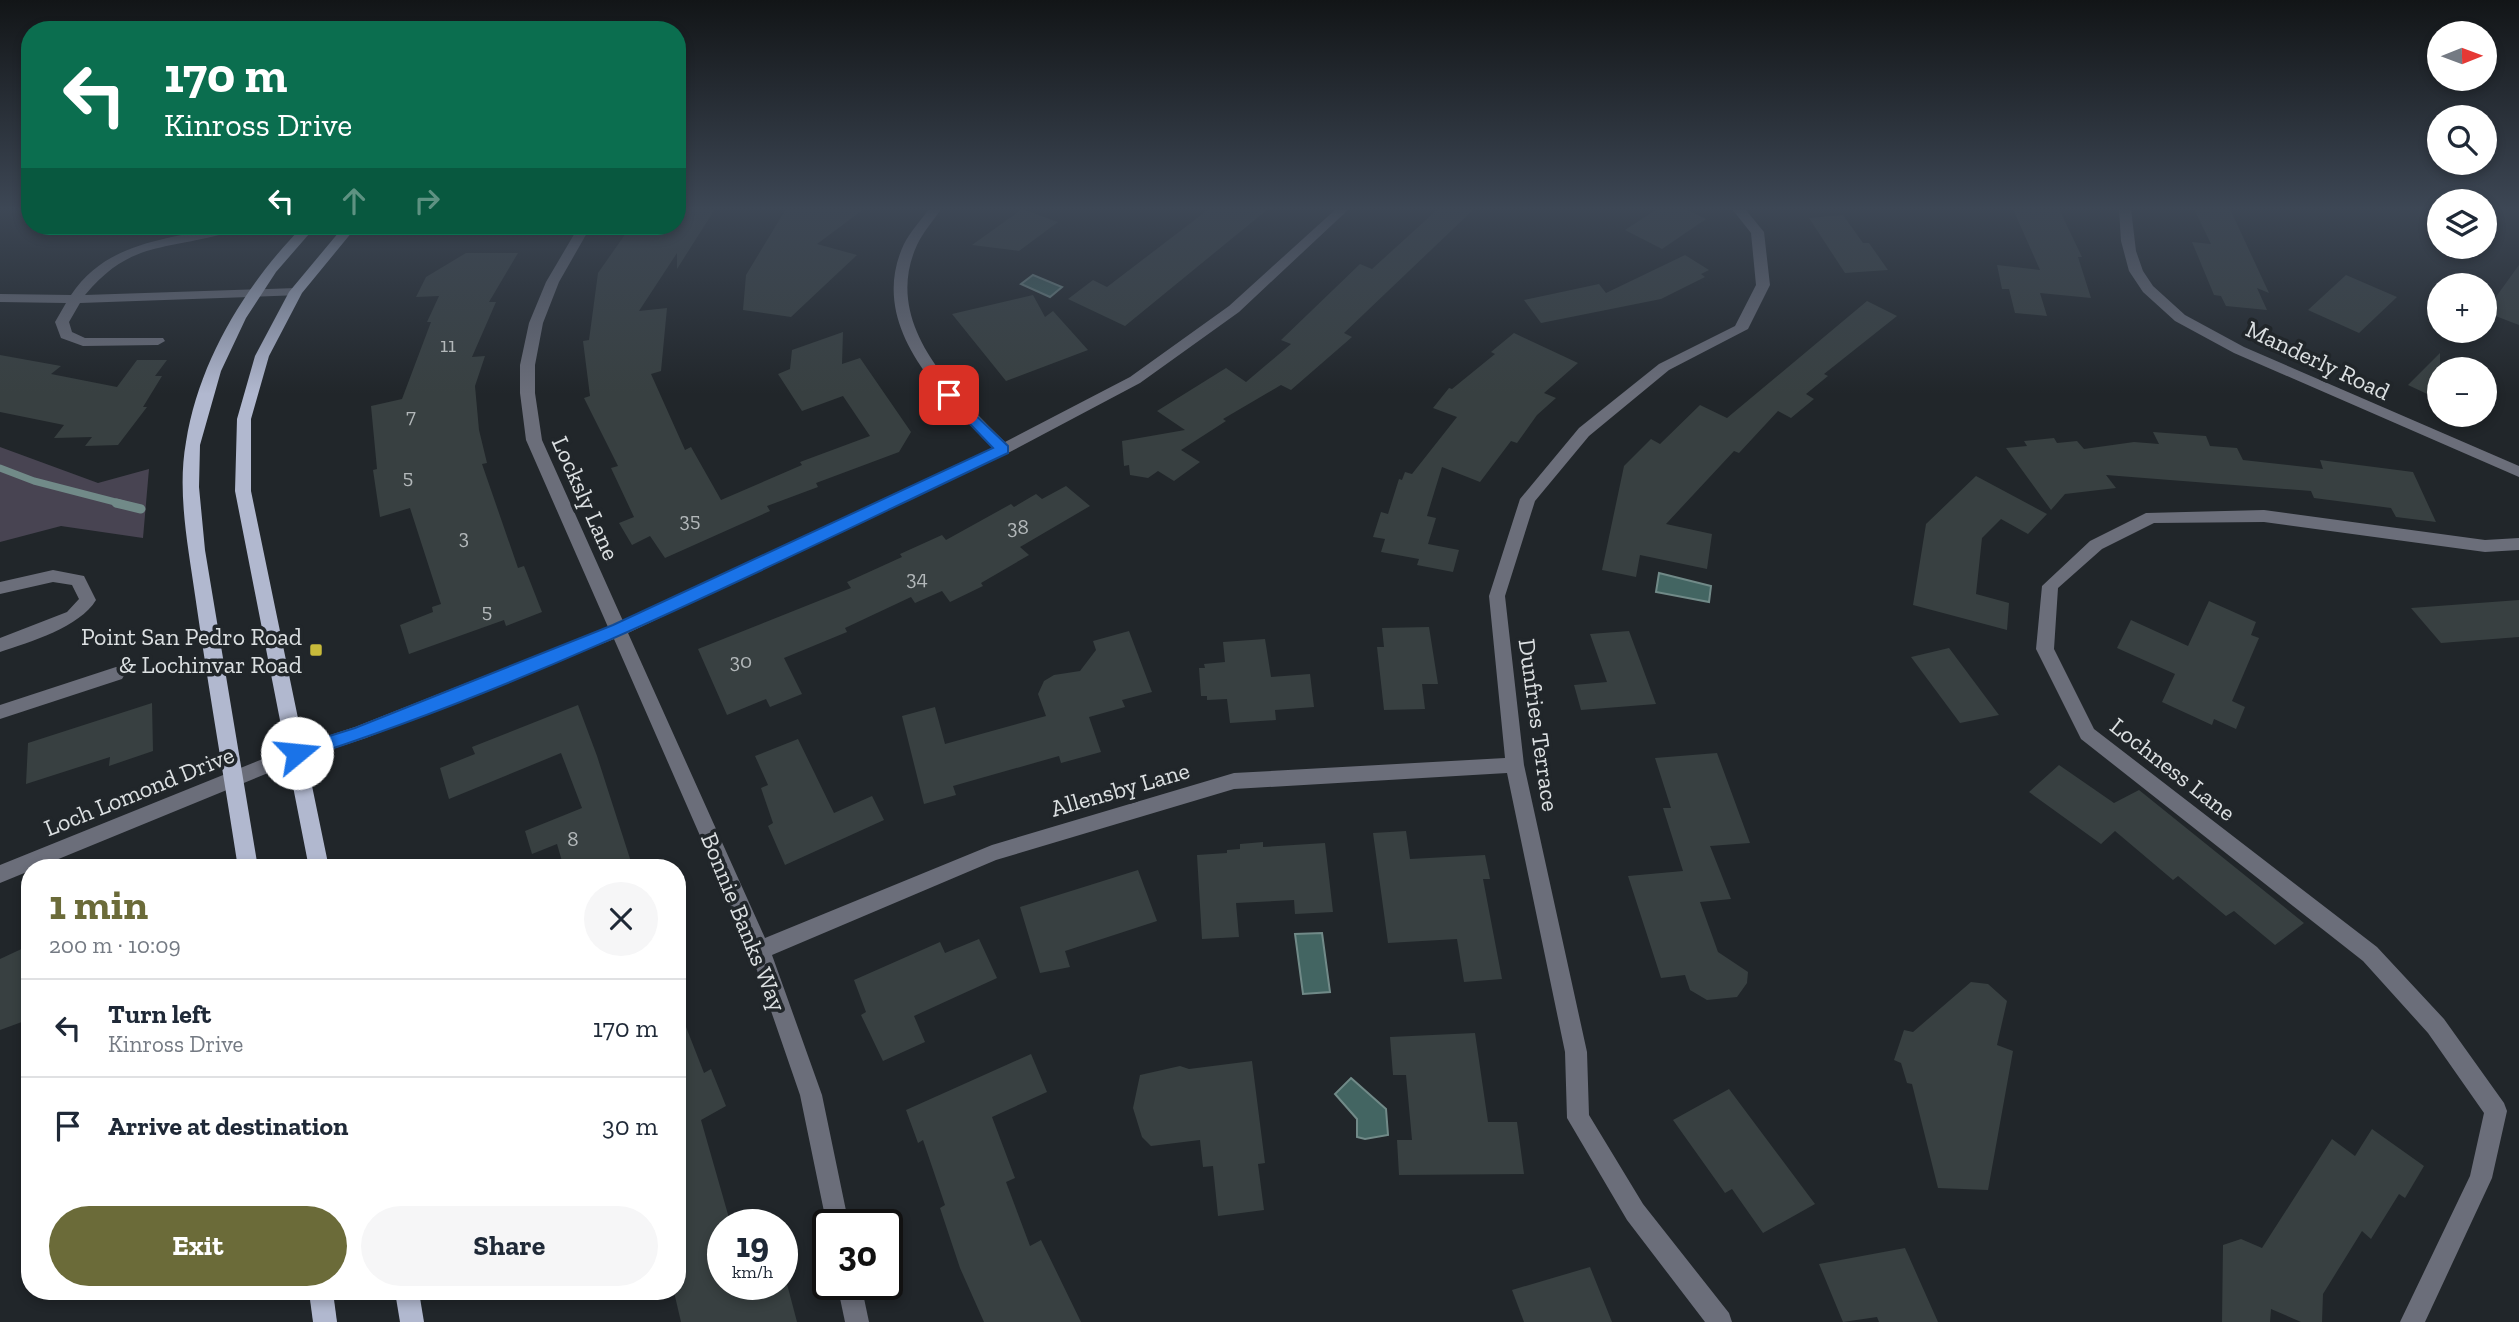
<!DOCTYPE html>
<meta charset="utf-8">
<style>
:root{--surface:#fff;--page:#f6f6f7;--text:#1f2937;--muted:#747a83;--line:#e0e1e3;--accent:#6b6b39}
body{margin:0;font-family:"Zilla Slab",serif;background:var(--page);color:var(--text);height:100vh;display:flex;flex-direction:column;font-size:26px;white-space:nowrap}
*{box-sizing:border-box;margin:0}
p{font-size:23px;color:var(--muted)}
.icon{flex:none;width:38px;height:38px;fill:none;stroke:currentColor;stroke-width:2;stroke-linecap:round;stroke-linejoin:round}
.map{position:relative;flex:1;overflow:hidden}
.panel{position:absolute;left:21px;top:859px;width:665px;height:441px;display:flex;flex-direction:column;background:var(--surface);border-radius:28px;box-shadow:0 4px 10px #0003}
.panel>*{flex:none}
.guide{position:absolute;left:21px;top:21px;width:665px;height:214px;border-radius:28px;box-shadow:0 4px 10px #0003;background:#0b6e4f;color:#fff;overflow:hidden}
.needle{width:46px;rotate:89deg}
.tools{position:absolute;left:2427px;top:21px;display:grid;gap:14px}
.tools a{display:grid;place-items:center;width:70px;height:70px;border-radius:50%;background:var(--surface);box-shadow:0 4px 10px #0003;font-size:35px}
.speed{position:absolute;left:707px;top:1209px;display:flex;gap:14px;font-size:35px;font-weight:700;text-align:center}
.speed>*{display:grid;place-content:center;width:91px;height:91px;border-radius:50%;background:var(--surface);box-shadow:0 4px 10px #0003;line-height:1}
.speed small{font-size:18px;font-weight:400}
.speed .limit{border:4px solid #111;border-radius:10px;background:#fff;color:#111}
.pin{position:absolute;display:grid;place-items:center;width:60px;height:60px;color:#fff;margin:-30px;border-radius:14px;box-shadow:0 4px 10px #0006}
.me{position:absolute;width:77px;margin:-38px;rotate:73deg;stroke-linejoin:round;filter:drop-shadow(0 0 5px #0008)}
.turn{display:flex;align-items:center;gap:24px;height:147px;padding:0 28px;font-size:32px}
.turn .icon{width:91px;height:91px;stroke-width:2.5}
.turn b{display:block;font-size:49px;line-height:60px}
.lanes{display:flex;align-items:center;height:66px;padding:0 28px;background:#0003;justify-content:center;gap:35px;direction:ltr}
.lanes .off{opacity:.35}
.round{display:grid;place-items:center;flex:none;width:74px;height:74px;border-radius:37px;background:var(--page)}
.overview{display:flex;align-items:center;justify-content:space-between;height:119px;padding:0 28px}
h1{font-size:42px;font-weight:700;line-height:52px;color:var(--accent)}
.action{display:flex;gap:14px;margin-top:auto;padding:14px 28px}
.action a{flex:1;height:80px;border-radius:42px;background:var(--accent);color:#fff;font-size:28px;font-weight:700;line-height:80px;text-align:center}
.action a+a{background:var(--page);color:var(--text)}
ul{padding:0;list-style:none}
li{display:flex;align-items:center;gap:21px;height:98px;padding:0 28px;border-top:2px solid var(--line)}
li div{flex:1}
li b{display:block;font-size:26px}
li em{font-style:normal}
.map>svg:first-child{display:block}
.green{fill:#484452}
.water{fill:#436562;stroke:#718a88;stroke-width:2}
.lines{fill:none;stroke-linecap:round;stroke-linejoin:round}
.stream-far1{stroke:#718a88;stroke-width:7}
.stream{stroke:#718a88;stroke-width:9}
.building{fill:#384041}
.minor{fill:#6b6e7a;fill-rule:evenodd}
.major{fill:#b1b8cf;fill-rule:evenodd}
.route{fill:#1a73e8;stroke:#114b97;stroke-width:2}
.poi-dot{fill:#c9bb3b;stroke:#21262a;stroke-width:2.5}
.labels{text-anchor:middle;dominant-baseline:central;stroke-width:7;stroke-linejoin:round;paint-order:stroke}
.number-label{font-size:21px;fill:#b3b8ba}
.street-label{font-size:24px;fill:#dce0e2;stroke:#21262a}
.poi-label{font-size:24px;fill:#dce0e2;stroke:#21262a;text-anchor:end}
</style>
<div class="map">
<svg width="2519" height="1322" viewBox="0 0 2519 1322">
<rect width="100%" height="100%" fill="#21262a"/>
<polygon class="green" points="0,447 98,483 149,469 143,538 61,526 0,542"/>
<g class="water">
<polygon points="1033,275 1062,287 1050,297 1021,284"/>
<polygon points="1659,573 1711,586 1709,602 1656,592"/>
<polygon points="1322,933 1330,992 1303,994 1295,934"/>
<polygon points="1351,1078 1386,1109 1388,1135 1365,1139 1357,1137 1357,1119 1335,1094"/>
</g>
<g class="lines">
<polyline class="stream-far1" points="0,468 34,481 123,504"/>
<polyline class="stream" points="116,503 141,509"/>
</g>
<g class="building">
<polygon points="677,209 715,209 677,269 677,253 639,311 667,308 661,371 651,374 685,450 691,447 721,500 802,465 800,462 870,436 843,396 802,411 778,374 790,369 792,350 843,332 842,364 860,358 911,432 899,452 816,483 818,487 767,506 770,511 665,558 650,536 632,545 619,523 634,517 611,468 618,466 584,398 590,396 583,341 589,340 598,273 631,226 677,226"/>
<polygon points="786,209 864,209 817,244 857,255 791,317 743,310 746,275"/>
<polygon points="1022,209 1058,222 1019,251 972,245"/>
<polygon points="1209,209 1268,209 1125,326 1068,299 1093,280 1107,287"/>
<polygon points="1438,209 1474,209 1344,333 1352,337 1291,390 1281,385 1223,419 1226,421 1181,450 1200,462 1174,481 1158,471 1148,478 1130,475 1129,465 1124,466 1122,441 1185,430 1157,411 1226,368 1246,382 1291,344 1281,340 1360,264 1372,269"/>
<polygon points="1657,209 1685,209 1706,219 1662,249 1625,230"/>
<polygon points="2013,209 2059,209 2082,257 2078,257 2091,298 2040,293 2047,316 2015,313 2009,289 2002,289 1997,265 2040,270"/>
<polygon points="2194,209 2230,209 2269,293 2257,288 2267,310 2226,306 2221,296 2214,295 2192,242 2211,244"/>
<polygon points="1843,215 1863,243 1869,243 1888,270 1845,273 1809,218"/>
<polygon points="466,253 518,253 489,302 496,302 472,357 485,356 475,386 479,430 487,463 482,464 518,568 524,566 542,612 506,626 504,620 409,654 400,625 433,612 432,607 441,604 410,508 380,517 373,470 377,469 371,406 402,399 431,322 427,322 439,296 416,297 426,277"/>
<polygon points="1685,255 1709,270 1701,274 1705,277 1661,299 1541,323 1524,300 1599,284 1606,293"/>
<polygon points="2519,265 2519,325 2485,312"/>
<polygon points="2346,275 2397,297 2359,333 2308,310"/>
<polygon points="1033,295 1045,317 1053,311 1088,350 1006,381 952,314"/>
<polygon points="1867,301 1897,316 1824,374 1828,376 1806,394 1814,399 1791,418 1778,411 1739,453 1734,451 1666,524 1712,534 1707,569 1640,555 1636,577 1602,570 1624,466 1651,439 1660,444 1700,405 1727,418"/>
<polygon points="1514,333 1578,363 1544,393 1556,398 1537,415 1517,443 1511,441 1480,482 1442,467 1427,516 1436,518 1428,544 1459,550 1453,572 1417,565 1419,559 1381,552 1385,539 1373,537 1381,512 1388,514 1399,479 1402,480 1405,472 1412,474 1457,417 1433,408 1449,388 1452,389 1495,354 1491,352"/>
<polygon points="2440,353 2440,400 2408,385"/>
<polygon points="0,355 61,366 51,374 117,387 137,360 167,360 155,376 162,376 143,407 147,407 118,445 85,446 92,437 54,438 64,425 0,412"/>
<polygon points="2153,432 2206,436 2210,446 2237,448 2243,460 2323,469 2320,460 2413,472 2436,522 2396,517 2391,508 2314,498 2311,491 2106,475 2116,488 2065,494 2051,510 2006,448 2027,446 2024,441 2054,438 2057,443 2077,441 2084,449 2134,442 2159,444"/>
<polygon points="1976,476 2047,514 2028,534 2001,519 1982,538 1976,594 2009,603 2007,630 1913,605 1926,524"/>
<polygon points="1066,486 1090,506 1020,547 1029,555 981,583 983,586 950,602 942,591 915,603 911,597 845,628 847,632 784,658 802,694 770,707 766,699 727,715 698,649 851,588 847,582 902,557 900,554 942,535 946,540 1011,504 1014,507 1036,494 1042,499"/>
<polygon points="2519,600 2519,637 2441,643 2411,608"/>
<polygon points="2209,601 2256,622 2251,635 2259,638 2232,701 2245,707 2236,729 2214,719 2212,725 2162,702 2175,674 2117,648 2131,620 2188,646"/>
<polygon points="1429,627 1438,684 1422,684 1425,709 1384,710 1377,647 1384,647 1382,628"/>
<polygon points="1129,631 1152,692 1122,700 1125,707 1089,717 1101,752 1061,763 1059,756 953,786 956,795 924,804 902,716 935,707 945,744 1046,716 1038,694 1044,681 1054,675 1080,671 1096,650 1093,641"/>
<polygon points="1629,631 1656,704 1581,710 1574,685 1607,682 1590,634"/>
<polygon points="1265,639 1271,677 1310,674 1314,707 1275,710 1276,720 1230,723 1227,699 1207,700 1207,696 1201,696 1199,668 1205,668 1204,664 1225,662 1223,642"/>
<polygon points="1949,648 1999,715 1960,723 1911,657"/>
<polygon points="152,703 153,751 109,766 110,757 26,784 28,743"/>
<polygon points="578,705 597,756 633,868 564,868 557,844 532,854 525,831 582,808 561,753 449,799 440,768 475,754 472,747"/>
<polygon points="798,739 834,813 872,796 884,820 785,865 768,826 773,823 761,788 768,785 755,756"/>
<polygon points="1717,753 1750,843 1710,846 1731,899 1700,902 1718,952 1748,972 1747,983 1737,997 1707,1000 1690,990 1685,975 1661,978 1628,876 1683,871 1663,808 1671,808 1655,758"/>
<polygon points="2059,765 2114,803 2139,790 2304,923 2275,945 2234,911 2226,916 2178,876 2173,880 2115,831 2101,844 2029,792"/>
<polygon points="1406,831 1410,859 1485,855 1490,879 1483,879 1502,979 1464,982 1457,939 1388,943 1373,833"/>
<polygon points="1263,842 1263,847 1325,843 1333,912 1295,914 1294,900 1236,903 1239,937 1202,939 1197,855 1227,853 1227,850 1240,849 1240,844"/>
<polygon points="1138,870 1157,921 1065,951 1070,967 1040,973 1020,907"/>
<polygon points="979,939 997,978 914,1016 925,1042 883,1061 861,1015 866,1012 854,980 940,942 945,953"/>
<polygon points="30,945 30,1019 0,1030 0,959"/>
<polygon points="1971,982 1988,984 2007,1001 1997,1045 2013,1051 1988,1190 1938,1188 1912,1084 1907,1083 1901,1063 1894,1060 1904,1030 1913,1032"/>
<polygon points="679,1009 704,1073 711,1069 726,1106 701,1120 731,1225 723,1225 723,1284 787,1284 797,1322 681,1322 674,1292 677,1292"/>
<polygon points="1475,1033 1488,1122 1517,1122 1524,1174 1399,1175 1397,1140 1412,1140 1406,1075 1393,1075 1390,1037"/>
<polygon points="1031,1054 1047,1092 992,1117 1015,1178 1006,1182 1030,1246 1041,1240 1081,1322 984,1322 960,1268 940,1208 945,1205 923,1140 918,1143 906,1110"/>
<polygon points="1252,1061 1265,1163 1258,1164 1264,1210 1218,1216 1213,1166 1203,1167 1200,1140 1151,1146 1142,1137 1133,1108 1140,1075 1180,1066 1189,1069"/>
<polygon points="1729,1089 1815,1204 1763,1233 1732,1189 1725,1193 1673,1120"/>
<polygon points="2372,1129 2424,1166 2405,1198 2399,1194 2371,1239 2362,1231 2323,1294 2322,1322 2301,1322 2271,1309 2270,1322 2222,1322 2223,1245 2241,1239 2262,1248 2332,1139 2355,1156"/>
<polygon points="1905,1248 1938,1322 1879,1322 1877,1317 1843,1322 1819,1264"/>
<polygon points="1590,1267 1612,1322 1524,1322 1512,1290"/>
</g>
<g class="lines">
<g class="minor">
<path d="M929,209h12c-7,11 -18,23 -24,36 -36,79 37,146 88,197l125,-65 99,-71 107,-97h13l-110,103 -99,71 -132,70 -380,180 137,305 227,-93 242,-72 271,-15 -16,-162 31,-97 59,-71 80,-64 76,-38 21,-41 -5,-52 -19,-24h13l19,23 6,53 -22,44 -79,41 -80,66 -54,65 -30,95 19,169 63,287 2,63 54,89 86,109 3,9h-27l-78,-102 -60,-102 -2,-66 -58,-279 -273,16 -238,71 -224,95 50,140 27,130h-21v6l-28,-136 -50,-145 -136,-311 -248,99 -64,21 -302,124v-18l290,-117 65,-21 253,-100 -82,-187 -6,-47v-28l9,-42 17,-41 33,-56h12l-32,56 -16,41 -8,42v28l7,47 81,181 370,-173c-52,-53 -127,-123 -89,-204 6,-12 17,-24 25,-35z"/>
<polygon points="2119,209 2131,209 2136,251 2143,271 2153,286 2185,315 2244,347 2519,466 2519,477 2234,353 2175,321 2143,292 2129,271 2121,241"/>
<path d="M224,226h21c-7,6 -20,7 -30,10 -58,14 -88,9 -130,59l211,-7 5,1v6l-221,8 -11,19 3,10 13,6h78l2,3 -7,4 -75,1 -22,-8 -6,-16 11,-19 -66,-1v-8l71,1c36,-54 96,-55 153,-69z"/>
<polygon points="2264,510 2485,540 2519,538 2519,550 2485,552 2264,522 2154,523 2102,549 2058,588 2054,649 2094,729 2377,947 2444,1019 2504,1103 2507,1111 2492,1178 2425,1322 2400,1322 2470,1176 2484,1113 2428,1033 2363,961 2081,739 2036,649 2042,586 2090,541 2146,513"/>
<path d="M53,570l31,6 12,24c-16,27 -66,42 -96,52v-14l67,-26 12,-13 -7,-14 -19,-3 -53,12v-12z"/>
<polygon points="116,667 122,669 125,674 122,679 0,719 0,705"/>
<polygon points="837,1284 861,1284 869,1322 845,1322"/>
</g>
<g class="major">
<path d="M303,226h13l-40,46 -30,46 -25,53 -21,74 -1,42 6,63 53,318h-20c-14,-91 -30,-182 -43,-273 -7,-50 -18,-103 -9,-153 13,-82 60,-158 117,-216z"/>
<polygon points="344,226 357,226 302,293 269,356 251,419 251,491 329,868 309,868 235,491 237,419 255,356 289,292"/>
<polygon points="309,1292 333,1292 337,1322 313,1322"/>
<polygon points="395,1292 419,1292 424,1322 400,1322"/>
</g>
</g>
<linearGradient id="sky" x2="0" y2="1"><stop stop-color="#121517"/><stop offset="0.53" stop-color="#3d4755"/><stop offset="1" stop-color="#3d4755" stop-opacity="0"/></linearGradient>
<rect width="2519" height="394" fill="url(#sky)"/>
<path class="route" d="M949,390l59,56v7c-233,110 -465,229 -711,307l-6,-2 -2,-5 2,-5 64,-20 258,-103 380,-177 -48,-50 -2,-3z"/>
<rect class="poi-dot" x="309" y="643" width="14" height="14" rx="3.5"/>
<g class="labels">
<g class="number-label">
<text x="448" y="344">11</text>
<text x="411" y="415">7</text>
<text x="408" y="476">5</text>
<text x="690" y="519">35</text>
<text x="1018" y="526">38</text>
<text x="464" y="536">3</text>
<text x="917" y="577">34</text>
<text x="487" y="610">5</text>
<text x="741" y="660">30</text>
<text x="573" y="838">8</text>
</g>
<g class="street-label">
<text transform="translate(2318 360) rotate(25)">Manderly Road</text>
<text transform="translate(586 498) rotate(66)">Locksly Lane</text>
<text transform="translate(1539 725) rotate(82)">Dunfries Terrace</text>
<text transform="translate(2173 769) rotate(38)">Lochness Lane</text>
<text transform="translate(1120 789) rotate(-16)">Allensby Lane</text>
<text transform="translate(139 791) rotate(-22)">Loch Lomond Drive</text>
<text transform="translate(744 922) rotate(68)">Bonnie Banks Way</text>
</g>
<g class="poi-label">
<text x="302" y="636">Point San Pedro Road<tspan x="302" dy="28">&amp; Lochinvar Road</tspan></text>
</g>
</g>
</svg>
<div class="tools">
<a><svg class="needle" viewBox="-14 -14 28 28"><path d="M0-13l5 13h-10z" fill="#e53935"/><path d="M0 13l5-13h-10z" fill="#747a83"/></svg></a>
<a><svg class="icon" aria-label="search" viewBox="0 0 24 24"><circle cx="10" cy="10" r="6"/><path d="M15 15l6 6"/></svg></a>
<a><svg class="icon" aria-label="layers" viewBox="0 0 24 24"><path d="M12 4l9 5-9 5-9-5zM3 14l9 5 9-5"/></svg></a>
<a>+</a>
<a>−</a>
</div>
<div class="speed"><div>19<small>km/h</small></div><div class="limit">30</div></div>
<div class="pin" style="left:949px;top:395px;background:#d93025"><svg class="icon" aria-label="arrive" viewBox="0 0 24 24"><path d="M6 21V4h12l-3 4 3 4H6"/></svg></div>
<svg class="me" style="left:297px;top:753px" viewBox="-20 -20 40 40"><circle r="19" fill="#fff"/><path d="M0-13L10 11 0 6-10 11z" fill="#1a73e8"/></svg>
<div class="guide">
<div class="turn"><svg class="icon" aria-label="left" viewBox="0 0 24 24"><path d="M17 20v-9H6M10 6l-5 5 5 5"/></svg><div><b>170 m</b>Kinross Drive</div></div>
<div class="lanes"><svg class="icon" aria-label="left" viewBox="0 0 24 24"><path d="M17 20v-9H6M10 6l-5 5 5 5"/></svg><svg class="icon off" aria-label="ahead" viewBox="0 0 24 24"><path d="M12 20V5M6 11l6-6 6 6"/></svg><svg class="icon off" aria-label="right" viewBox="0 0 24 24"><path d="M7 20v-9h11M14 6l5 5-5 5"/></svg></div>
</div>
<section class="panel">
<div class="overview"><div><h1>1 min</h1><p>200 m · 10:09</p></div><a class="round"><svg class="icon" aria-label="close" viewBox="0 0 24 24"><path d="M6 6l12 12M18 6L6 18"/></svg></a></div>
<ul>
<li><svg class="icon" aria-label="left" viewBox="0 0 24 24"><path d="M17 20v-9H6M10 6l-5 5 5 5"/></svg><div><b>Turn left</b><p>Kinross Drive</p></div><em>170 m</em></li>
<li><svg class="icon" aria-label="arrive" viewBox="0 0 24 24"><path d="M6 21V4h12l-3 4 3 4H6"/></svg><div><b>Arrive at destination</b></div><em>30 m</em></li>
</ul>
<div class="action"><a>Exit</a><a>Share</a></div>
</section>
</div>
